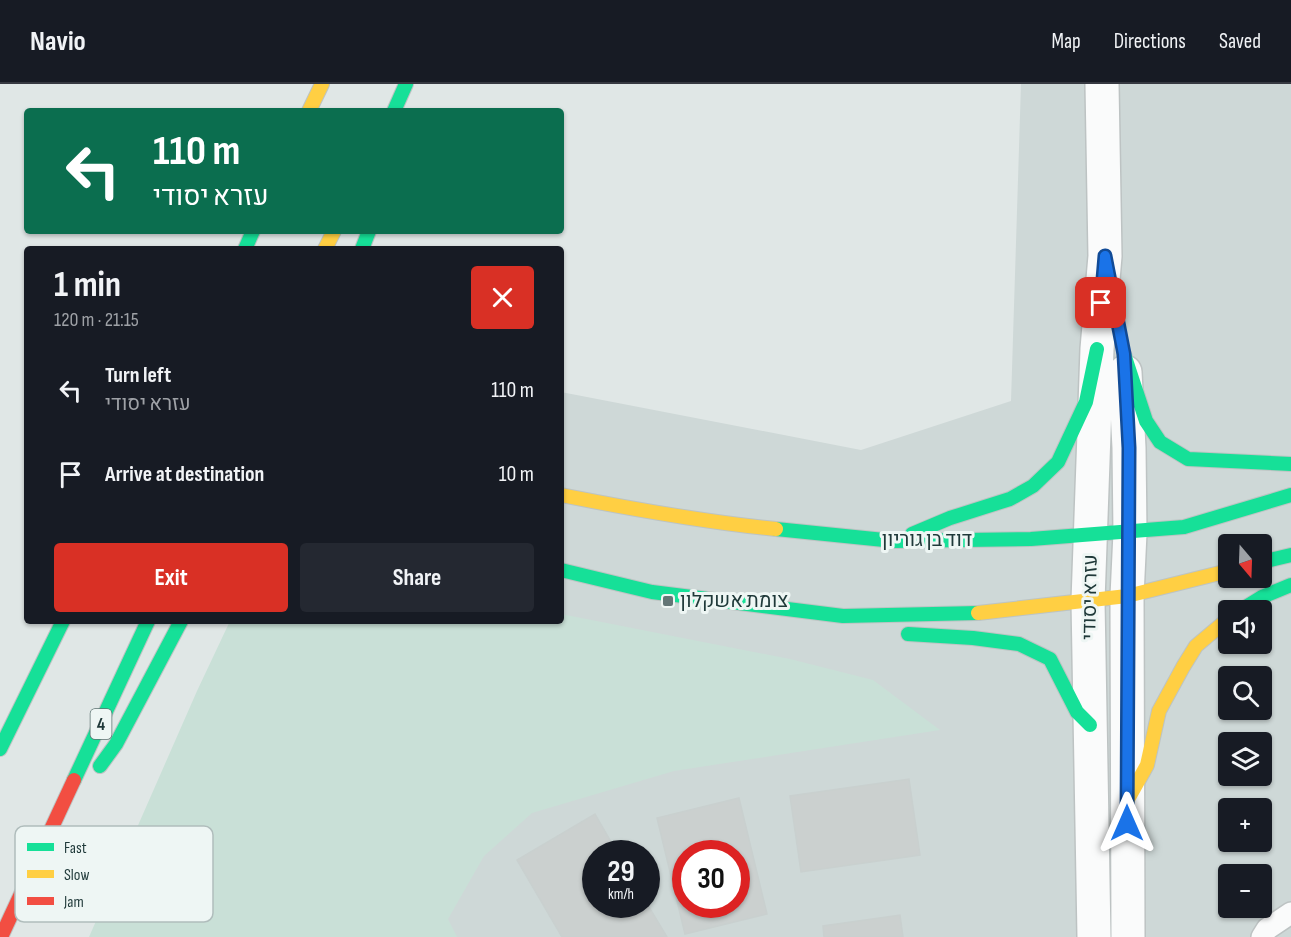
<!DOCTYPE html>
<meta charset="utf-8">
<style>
:root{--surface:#171b24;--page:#242831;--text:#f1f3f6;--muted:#9ea1a6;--line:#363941;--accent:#d93025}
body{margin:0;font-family:"Sofia Sans Condensed",Heebo,sans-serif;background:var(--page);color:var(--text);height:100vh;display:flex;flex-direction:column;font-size:22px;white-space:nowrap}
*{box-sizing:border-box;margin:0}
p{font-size:20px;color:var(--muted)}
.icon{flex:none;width:33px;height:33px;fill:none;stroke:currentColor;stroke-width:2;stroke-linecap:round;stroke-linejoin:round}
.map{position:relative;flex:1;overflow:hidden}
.side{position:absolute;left:24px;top:162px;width:540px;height:378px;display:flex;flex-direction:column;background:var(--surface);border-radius:6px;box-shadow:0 2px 4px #0004}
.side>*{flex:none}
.guide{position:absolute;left:24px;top:24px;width:540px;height:126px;border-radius:6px;box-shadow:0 2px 4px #0004;background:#0b6e4f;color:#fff;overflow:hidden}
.needle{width:39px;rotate:161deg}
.controls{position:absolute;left:1218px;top:450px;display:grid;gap:12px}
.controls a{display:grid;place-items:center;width:54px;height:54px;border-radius:6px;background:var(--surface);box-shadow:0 2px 4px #0004;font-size:30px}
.speed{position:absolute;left:582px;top:756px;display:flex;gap:12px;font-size:30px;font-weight:700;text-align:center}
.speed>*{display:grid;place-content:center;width:78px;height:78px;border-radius:50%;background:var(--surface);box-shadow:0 2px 4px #0004;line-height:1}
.speed small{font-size:15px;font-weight:400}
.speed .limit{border:9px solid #d22;background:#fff;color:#111}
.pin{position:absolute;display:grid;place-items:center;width:51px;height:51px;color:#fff;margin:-26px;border-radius:12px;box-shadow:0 3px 9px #0006}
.me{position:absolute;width:66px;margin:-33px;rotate:0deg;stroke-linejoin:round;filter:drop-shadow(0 0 4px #0008)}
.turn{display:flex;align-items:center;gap:21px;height:126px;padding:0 30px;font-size:27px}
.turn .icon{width:78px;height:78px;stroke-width:2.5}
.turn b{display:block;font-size:42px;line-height:51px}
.round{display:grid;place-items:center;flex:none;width:63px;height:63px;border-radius:6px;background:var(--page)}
.headline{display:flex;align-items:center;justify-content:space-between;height:102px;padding:0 30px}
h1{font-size:36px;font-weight:700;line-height:45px}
.primary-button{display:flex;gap:12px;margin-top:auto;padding:12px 30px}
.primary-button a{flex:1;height:69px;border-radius:6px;background:var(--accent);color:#fff;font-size:24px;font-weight:700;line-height:69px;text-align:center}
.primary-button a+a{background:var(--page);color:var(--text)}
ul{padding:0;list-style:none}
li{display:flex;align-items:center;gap:18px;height:84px;padding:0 30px}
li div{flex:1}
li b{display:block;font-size:22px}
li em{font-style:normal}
header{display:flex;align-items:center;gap:36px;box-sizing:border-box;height:84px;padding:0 30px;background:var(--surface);border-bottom:2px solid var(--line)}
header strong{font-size:28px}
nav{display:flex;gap:33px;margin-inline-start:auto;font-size:21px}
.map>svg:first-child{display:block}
.built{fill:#ced8d7;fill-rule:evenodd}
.green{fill:#c9e0d7}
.building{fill:#cbd0cf;stroke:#c9d0cf;stroke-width:1.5;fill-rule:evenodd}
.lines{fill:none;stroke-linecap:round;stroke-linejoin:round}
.lane-casing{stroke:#bdc3c3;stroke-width:24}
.street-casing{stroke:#bdc3c3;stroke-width:36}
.fast-casing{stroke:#bdc4c3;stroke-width:16}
.slow-casing{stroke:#bdc4c3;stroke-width:16}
.jam-casing{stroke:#bdc4c3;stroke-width:16}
.lane{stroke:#fafbfb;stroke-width:21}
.street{stroke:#fafbfb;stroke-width:33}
.fast{stroke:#16e098;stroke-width:14}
.slow{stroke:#ffcf43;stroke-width:14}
.jam{stroke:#f24e42;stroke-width:14}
.route-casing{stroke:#114b97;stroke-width:15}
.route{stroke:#1a73e8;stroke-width:10}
.poi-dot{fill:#637676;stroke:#eef6f4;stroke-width:2}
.labels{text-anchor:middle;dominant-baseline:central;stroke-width:6;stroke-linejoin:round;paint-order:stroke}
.shield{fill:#eef6f4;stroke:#5d7271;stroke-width:1.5}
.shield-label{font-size:18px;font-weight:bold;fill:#1f3939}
.street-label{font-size:20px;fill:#1f3939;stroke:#eef6f4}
.poi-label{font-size:20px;fill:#1f3939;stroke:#eef6f4;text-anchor:start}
.key{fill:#eef6f4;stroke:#b0bdbc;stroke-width:1.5}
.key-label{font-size:16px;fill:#1f3939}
</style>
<header>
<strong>Navio</strong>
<nav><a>Map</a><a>Directions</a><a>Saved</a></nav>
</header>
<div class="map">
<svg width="1291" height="853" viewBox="0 0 1291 853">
<rect width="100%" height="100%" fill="#e0e7e6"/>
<path class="built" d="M1021,0h270v853h-1089l359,-316v-229l300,58 150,-49zM1228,460h34v34h-34zM1228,526h34v34h-34zM1228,592h34v34h-34zM1228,658h34v34h-34zM1228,724h34v34h-34zM596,770h50v50h-50zM686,770h50v50h-50zM1228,790h34v34h-34z"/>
<polygon class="green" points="561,530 790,575 873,596 940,646 674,687 532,729 484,772 448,835 457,853 89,853 197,607 230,537 561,537"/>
<g class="building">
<polygon points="909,695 920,771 801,788 790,712"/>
<path d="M739,714l28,116 -82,20 -28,-116zM686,770h50v50h-50z"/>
<polygon points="595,730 618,770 596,770 596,820 646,820 646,818 667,853 562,853 517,776"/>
<polygon points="900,831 903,853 824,853 823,842"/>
</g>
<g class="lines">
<defs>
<polyline id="lane" points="1262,853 1267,845 1291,829"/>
<g id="street">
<polyline points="1125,288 1129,364 1130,449 1127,512 1128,853"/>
<polyline points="1094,853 1088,517 1097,265 1105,172 1102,0"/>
</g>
<g id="fast">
<polyline points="394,27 406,0"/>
<polyline points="245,165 253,147"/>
<polyline points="362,165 369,147"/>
<polyline points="1124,270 1146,337 1160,358 1188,375 1291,380"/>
<polyline points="776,445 894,457 1031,455 1184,443 1291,411"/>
<polyline points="912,450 950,434 1010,415 1033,402 1058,378 1086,318 1097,265"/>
<polyline points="1262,478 1291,471"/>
<polyline points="561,486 652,508 843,532 978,529"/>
<polyline points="1241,526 1262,513 1291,501"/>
<polyline points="908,550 973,554 1019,560 1050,575 1077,628 1090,641"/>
<polyline points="0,665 63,537"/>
<polyline points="100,682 116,660 181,537"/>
<polyline points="74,696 148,537"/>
</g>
<g id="slow">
<polyline points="309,27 322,0"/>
<polyline points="325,165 334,147"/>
<path d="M561,411c71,14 142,27 215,34"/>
<polyline points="978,529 1127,512 1228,487"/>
<polyline points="1127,717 1147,681 1159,627 1183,583 1196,562 1228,535"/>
</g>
<polyline id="jam" points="1,853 74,696"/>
</defs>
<use href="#lane" class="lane-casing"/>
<use href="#street" class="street-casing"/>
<use href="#fast" class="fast-casing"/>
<use href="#slow" class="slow-casing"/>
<use href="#jam" class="jam-casing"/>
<use href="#lane" class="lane"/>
<use href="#street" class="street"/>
<use href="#fast" class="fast"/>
<use href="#slow" class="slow"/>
<use href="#jam" class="jam"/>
</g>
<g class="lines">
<defs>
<polyline id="route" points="1101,219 1105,172 1124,270 1129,364 1127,739"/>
</defs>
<use href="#route" class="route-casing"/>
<use href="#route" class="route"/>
</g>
<rect class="poi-dot" x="662" y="511" width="12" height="12" rx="3"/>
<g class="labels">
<rect class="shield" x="90.5" y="625" width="21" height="30" rx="4.5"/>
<g class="shield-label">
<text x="101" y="640">4</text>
</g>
<g class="street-label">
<text x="927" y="456">דוד בן גוריון</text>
<text transform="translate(1090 513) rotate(-89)">עזרא יסודי</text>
</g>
<g class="poi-label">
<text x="680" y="517">צומת אשקלון</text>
</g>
</g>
<rect x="15" y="742" width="198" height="96" rx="9" class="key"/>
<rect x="27" y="759" width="27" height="8" fill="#16e098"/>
<rect x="27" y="786" width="27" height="8" fill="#ffcf43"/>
<rect x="27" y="813" width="27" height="8" fill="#f24e42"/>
<g class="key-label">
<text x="64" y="769">Fast</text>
<text x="64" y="796">Slow</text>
<text x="64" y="823">Jam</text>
</g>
</svg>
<div class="controls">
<a><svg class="needle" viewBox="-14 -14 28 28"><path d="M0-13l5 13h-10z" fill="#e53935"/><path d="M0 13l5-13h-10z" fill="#9ea1a6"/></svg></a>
<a><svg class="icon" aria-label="sound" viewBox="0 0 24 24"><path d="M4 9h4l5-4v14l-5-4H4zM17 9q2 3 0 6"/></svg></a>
<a><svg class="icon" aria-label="search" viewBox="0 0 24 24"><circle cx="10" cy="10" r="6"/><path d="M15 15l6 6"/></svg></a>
<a><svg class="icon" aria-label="layers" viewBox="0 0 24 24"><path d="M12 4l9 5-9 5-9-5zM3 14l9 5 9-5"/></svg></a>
<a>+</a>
<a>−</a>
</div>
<div class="speed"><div>29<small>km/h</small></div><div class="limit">30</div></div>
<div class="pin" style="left:1101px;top:219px;background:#d93025"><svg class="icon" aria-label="arrive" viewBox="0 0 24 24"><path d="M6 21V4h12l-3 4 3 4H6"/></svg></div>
<svg class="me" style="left:1127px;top:739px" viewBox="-20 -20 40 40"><path d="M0-17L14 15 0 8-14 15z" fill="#1a73e8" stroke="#fff" stroke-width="4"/></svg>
<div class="guide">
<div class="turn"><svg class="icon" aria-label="left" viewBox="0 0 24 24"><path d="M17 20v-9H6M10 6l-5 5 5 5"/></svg><div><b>110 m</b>עזרא יסודי</div></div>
</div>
<section class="side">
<div class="headline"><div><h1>1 min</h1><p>120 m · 21:15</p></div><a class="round" style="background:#d93025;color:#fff"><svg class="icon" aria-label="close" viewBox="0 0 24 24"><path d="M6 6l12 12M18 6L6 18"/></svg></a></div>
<ul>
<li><svg class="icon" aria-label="left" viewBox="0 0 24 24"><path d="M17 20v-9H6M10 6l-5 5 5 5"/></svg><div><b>Turn left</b><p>עזרא יסודי</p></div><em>110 m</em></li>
<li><svg class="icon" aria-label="arrive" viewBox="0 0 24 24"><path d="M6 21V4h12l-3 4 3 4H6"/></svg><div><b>Arrive at destination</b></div><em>10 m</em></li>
</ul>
<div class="primary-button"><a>Exit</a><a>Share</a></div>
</section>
</div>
